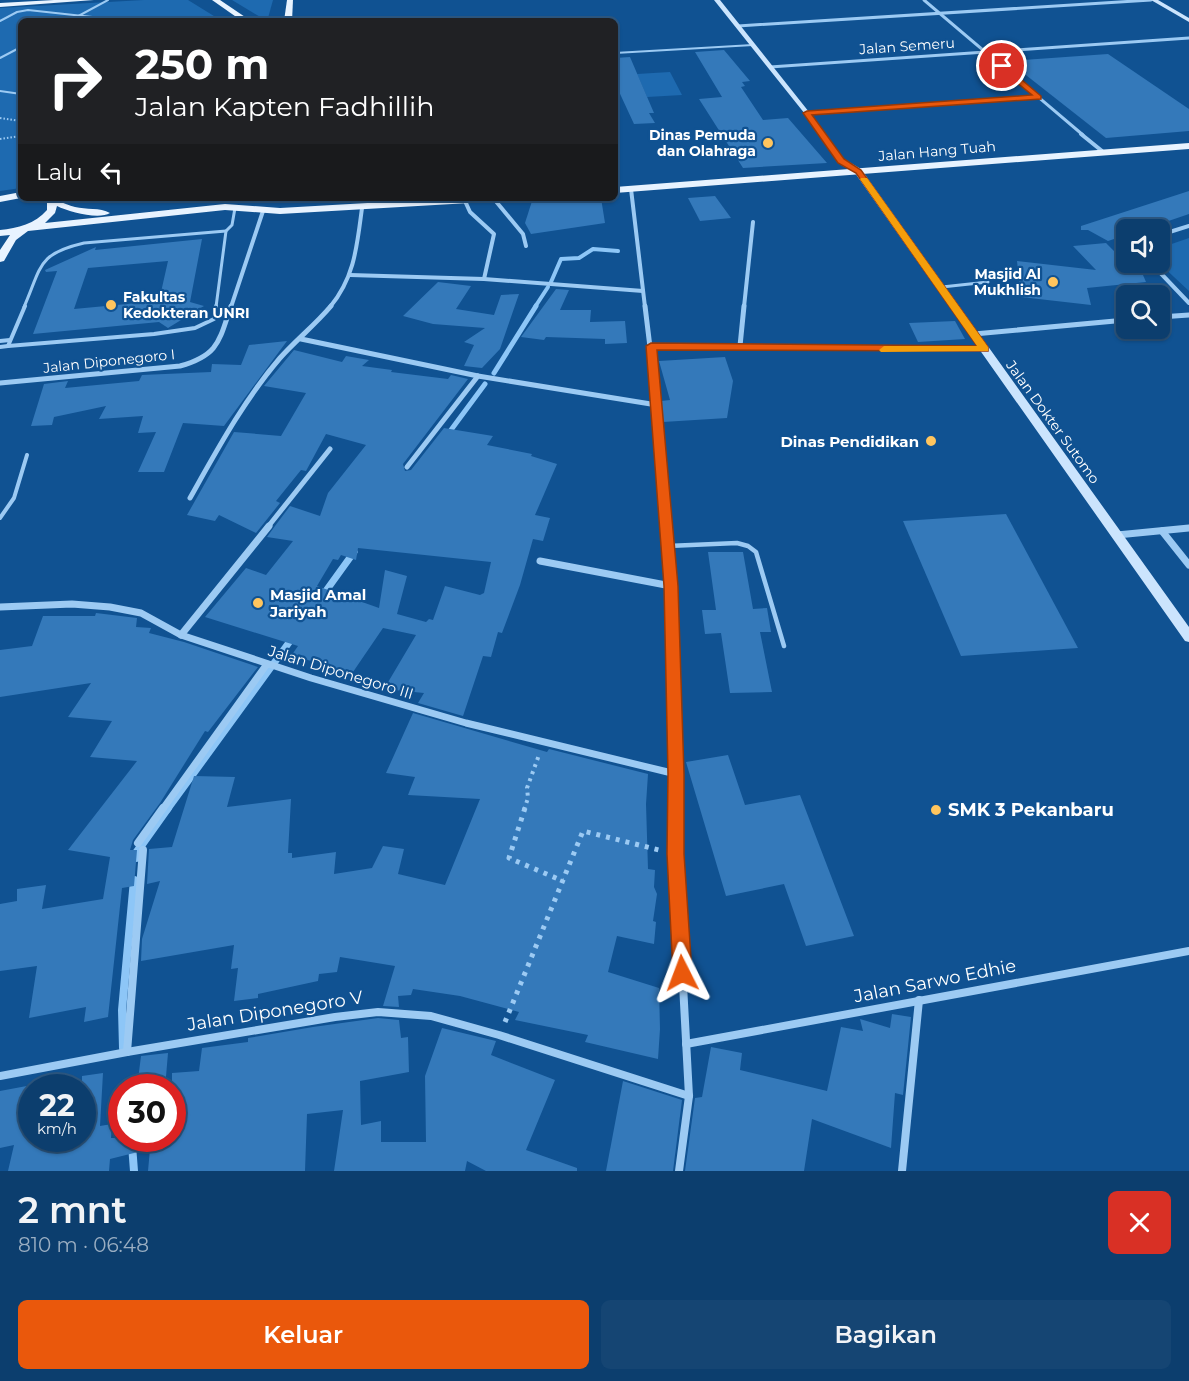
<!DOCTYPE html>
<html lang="id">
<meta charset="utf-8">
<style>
:root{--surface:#0c3e6e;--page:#154573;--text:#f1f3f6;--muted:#9aaec2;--line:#2c5781;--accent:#ea580c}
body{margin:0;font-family:Montserrat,sans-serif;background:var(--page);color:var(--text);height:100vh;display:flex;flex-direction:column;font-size:22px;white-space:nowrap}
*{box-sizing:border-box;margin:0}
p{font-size:20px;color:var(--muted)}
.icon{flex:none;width:33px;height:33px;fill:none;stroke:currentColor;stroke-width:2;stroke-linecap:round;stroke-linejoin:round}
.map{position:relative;height:1171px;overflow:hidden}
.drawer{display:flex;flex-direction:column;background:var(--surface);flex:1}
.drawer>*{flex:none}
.hud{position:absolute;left:18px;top:18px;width:600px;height:183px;border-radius:9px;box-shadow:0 2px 4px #0004,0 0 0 2px var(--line);background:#202124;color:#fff;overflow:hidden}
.controls{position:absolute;left:1116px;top:219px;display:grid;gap:12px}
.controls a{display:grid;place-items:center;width:54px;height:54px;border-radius:9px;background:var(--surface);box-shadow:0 2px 4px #0004,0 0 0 2px var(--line);font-size:30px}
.speed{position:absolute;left:18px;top:1074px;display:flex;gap:12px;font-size:30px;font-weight:700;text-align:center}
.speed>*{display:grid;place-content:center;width:78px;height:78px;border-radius:50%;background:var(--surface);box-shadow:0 2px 4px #0004,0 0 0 2px var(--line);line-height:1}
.speed small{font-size:15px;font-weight:400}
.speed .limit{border:9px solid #d22;background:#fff;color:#111}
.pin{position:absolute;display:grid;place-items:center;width:51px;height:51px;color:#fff;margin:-26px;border:3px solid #fff;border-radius:50%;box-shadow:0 2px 6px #0007}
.me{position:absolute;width:66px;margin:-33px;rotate:357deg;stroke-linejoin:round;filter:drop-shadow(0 0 4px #0008)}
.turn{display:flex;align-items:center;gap:21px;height:126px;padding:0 18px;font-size:27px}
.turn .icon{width:78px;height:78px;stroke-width:2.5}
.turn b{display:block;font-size:42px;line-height:51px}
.then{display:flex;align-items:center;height:57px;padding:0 18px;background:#0003;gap:12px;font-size:22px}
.round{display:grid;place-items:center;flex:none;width:63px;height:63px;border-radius:9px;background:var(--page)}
.headline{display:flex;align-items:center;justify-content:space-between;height:102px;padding:0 18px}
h1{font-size:36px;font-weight:600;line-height:45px}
.cta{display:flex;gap:12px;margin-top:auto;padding:12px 18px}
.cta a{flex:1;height:69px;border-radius:9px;background:var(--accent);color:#fff;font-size:24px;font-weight:600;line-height:69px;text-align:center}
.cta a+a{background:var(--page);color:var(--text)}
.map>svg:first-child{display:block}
.green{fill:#1e6ab0}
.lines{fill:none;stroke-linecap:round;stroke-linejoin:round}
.stream-far3{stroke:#8dc6f7;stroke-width:4}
.stream-far2{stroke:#8dc6f7;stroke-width:5}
.stream-far1{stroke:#8dc6f7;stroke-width:7}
.stream{stroke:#8dc6f7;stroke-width:8}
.building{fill:#3479ba;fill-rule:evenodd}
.path-far2{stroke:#9ccaf3;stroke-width:2;stroke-dasharray:1.5 2;stroke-linecap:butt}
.path-far1{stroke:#9ccaf3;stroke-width:4;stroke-dasharray:3 4.5;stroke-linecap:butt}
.path{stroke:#9ccaf3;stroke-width:5;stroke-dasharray:4 6;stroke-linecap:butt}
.lane-far3{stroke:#9ccaf3;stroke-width:2}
.lane-far2{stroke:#9ccaf3;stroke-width:3}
.lane-far1{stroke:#9ccaf3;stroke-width:4}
.lane{stroke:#9ccaf3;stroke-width:4.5}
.street-far4{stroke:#9ccaf3;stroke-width:3}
.street-far3{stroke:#9ccaf3;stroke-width:4}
.street-far2{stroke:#9ccaf3;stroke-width:5}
.street-far1{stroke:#9ccaf3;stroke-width:7}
.street{stroke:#9ccaf3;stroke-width:8}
.secondary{fill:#cbe4fd;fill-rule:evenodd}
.primary{fill:#e8f3ff;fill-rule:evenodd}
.route{fill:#ea580c;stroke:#983908;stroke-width:1.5}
.slow{fill:#f59e0b}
.poi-dot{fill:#ffc55e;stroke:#105292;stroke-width:2}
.labels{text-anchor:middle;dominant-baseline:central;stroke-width:4.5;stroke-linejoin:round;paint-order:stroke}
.far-street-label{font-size:14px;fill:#fff;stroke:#105292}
.far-poi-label{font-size:14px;font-weight:bold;fill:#fff;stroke:#105292;text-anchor:end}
.poi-label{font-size:15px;font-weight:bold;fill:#fff;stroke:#105292;text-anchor:end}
.street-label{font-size:15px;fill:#fff;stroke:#105292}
.near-poi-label{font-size:18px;font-weight:bold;fill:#fff;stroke:#105292;text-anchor:start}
.near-street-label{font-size:18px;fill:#fff;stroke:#105292}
</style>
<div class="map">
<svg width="1189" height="1171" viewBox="0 0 1189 1171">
<rect width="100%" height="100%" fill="#105292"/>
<g class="green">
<polygon points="144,0 188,0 222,21 21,21 21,188 0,191 0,8"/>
<polygon points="232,0 273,0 268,18 262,18"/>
<polygon points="670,72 682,95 647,97 637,74"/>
<polygon points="1189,238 1189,291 1159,263 1160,248"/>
</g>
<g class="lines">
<g class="stream-far3">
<polyline points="551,282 561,259 579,258 593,249 618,251"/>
<polyline points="535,307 548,287"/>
</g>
<g class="stream-far2">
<polyline points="494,373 536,306"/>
<polyline points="448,434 485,384"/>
</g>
<g class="stream-far1">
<polyline points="323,595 354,552"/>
<polyline points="167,810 293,637"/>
</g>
<g class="stream">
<polyline points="136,858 136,853 168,808"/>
<polyline points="123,1048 122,1010 134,880"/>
<polyline points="132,1145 134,1171"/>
</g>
</g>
<g class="building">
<polygon points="724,50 750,81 742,82 745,86 741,87 763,120 788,118 827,163 743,168 699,99 722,97 695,52"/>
<polygon points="1108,54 1189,109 1189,131 1106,138 1008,61"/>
<polygon points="630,57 654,113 649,113 655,123 634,124 615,83 615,58"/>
<polygon points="1189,191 1189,214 1142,230 1126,230 1126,235 1108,241 1088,230 1081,230 1081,226"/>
<polygon points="715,196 731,218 700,221 688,198"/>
<polygon points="572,198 601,198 605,223 531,234 525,223 532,201"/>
<path d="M202,239l-12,63 14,4 -36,22 -9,-6 -126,12 24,-63 -11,1 -1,-2 51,-23 -1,3zM168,261l-9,40 -85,8 14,-41z"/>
<polygon points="1106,243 1138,275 1143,275 1146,282 1087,288 1091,305 1021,297 1017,261 1096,270 1073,246"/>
<polygon points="438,282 471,286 456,309 494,315 501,295 519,294 500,349 482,368 464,366 474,345 464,342 485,328 433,324 403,316"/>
<polygon points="556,289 569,290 560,310 591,310 590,322 625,321 627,343 605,344 605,339 546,337 544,340 521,337"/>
<polygon points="955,321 965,339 918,342 909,323"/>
<polygon points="287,341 224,426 183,423 164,472 138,472 156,432 138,433 143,416 99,419 106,406 54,417 52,425 31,426 44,384 68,381 65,388 139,381 142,375 211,372 212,364 241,365 249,345"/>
<path d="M294,350l48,12 4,-6 23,4 -7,6 30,4 -1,2 57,7 3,-4 17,4 -65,85 2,7 6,-1 33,-42 49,8 -6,9 45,9 -1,2 26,8 -22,51 15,3 -7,23 -10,-2 -13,46 -18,48 -4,-1 -7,25 -8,-1 -20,60 -45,-13 6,-10 -40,-4 32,-54 -33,-7 -30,44 -32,-5 3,-3 -33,-8 7,-10 -93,-29 41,-49 20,7 27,-34 -26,-4 8,-11 15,-20 30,10 8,-23 38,-48 -40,-11 -20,37 -5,-1 -25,31 4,2 -24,30 -37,-18 -4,6 -28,-6 47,-83 47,4 25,-43 -42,-7zM358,548l133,14 -7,31 -4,2 -35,-9 -12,34 -4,-1 -3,3 -29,-8 10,-38 -22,-6 -6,38 -62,-22 16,-27 5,1 3,-5 15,5z"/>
<polygon points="725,357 733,381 727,418 663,422 661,401 670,400 659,361"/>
<polygon points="1006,514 1078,648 961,656 903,521"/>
<polygon points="708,552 743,552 753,609 767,608 771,632 760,632 772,692 730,693 721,633 705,634 702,610 716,610"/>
<polygon points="96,613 137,618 136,627 151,628 149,633 184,642 258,667 208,732 205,731 160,803 133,840 130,850 137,850 134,886 122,888 108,1017 84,1022 86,1007 29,1018 37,966 0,971 0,904 17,901 17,889 46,885 42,909 103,899 110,857 68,850 137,761 90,757 112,721 68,717 91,683 0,697 0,650 32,646 43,616 95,616"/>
<polygon points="413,713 547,752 549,749 648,774 646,804 648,869 655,870 654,887 657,894 653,921 656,922 654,944 617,936 608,972 659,988 660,1029 658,1059 585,1042 588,1035 515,1020 519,1012 460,996 413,989 411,995 398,996 399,1007 383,1006 395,966 340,957 337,972 319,974 318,981 258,994 258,998 234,1001 238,968 231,969 234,945 141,961 142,939 160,881 147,884 149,849 172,847 194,776 235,777 227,807 291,799 288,853 292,853 292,858 336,852 334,874 372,868 383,846 404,849 398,874 445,885 480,799 408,795 415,777 386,773"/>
<polygon points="728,755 745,805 800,795 854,936 806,946 784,884 726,896 686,762"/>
<polygon points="892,1014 911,1017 903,1095 895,1093 891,1148 812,1119 804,1171 685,1171 695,1098 702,1097 711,1047 742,1053 740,1070 827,1091 841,1027 863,1031 860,1019 890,1028"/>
<polygon points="378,1018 399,1020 401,1038 408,1037 409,1072 360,1081 361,1125 381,1121 381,1142 426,1142 425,1076 442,1028 496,1041 491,1055 555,1080 526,1150 577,1168 577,1171 486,1171 467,1161 465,1171 334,1171 343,1110 307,1114 305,1171 148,1171 150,1149 110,1159 109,1171 8,1171 14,1145 0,1148 0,1091 32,1085 32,1138 82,1138 82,1076 103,1073 100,1126 112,1124 111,1138 172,1138 172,1073 199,1071 202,1048 248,1042 248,1038 313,1027"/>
<polygon points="168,1053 165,1088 137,1088 141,1056"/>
<polygon points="623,1081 682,1100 673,1171 606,1171"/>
</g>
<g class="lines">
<g class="path-far2">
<polyline points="0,118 21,121"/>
<polyline points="0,139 21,136"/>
</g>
<polyline class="path-far1" points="524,810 528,798 527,788 539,755"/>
<g class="path">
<polyline points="525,808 509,858 563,881"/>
<polyline points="505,1022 583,831 663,851"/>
</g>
<g class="lane-far3">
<polyline points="0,21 17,12 28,10 129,21"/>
<polyline points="69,21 108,0"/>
<polyline points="615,53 753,45"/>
<polyline points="0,58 21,47"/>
<polyline points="0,91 21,94"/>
</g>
<g class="lane-far2">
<polyline points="942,287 988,282"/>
<path d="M24,307c18,-41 13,-53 60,-64l142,-12"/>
<polyline points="216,307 226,231 232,225 235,208"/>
</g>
<g class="lane-far1">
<polyline points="0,341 10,340"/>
<polyline points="8,346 154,334 195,328 214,319 216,306"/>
<polyline points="0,347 8,346 25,306"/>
<polyline points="0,518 14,498 27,455"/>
</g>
<polyline class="lane" points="668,546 737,543 748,546 756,552 784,646"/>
<g class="street-far4">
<polyline points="924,0 1083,135"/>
<polyline points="738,26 1151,0"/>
<polyline points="770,67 1189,38"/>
<polyline points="807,113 1038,97"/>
</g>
<g class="street-far3">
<polyline points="1081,134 1102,151"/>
<polyline points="631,189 645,307"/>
<polyline points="494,199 523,234 526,246"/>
<polyline points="465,201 470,212 494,234 484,279"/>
<polyline points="1160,235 1189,226"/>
<polyline points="1150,262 1189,303"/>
<polyline points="350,275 484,279 643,291"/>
<polyline points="231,307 263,211"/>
<path d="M330,307c25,-30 27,-62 32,-99"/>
<polyline points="744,307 753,222"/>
</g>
<g class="street-far2">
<polyline points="645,306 657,405 666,528"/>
<polyline points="1160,317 1189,315"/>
<polyline points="974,334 1126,320"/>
<polyline points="301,339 478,376 657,405"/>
<polyline points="651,346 984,349"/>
<polyline points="740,346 744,306"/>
<path d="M0,383l180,-17c39,-11 39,-25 51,-60"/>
<polyline points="407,467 478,376"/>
<path d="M190,498c27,-48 54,-98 90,-140 16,-18 35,-33 51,-52"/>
<polyline points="267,528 330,449"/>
</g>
<g class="street-far1">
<polyline points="666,526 671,586 676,810"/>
<polyline points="1162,531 1189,565"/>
<polyline points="1117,535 1189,528"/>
<polyline points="540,561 671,586"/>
<polyline points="0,607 72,604 110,607 141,613 181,635 311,678 466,723 676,774"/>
<polyline points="181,635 269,526"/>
<polyline points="162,810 267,664"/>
</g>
<g class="street">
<polyline points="676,808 676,854 689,1096 679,1171"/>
<polyline points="138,843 163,808"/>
<polyline points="686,1044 1189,951"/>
<polyline points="127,1052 143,850"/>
<polyline points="0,1076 127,1052 335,1017 378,1012 431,1016 499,1035 689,1096"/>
<polyline points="902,1171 919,1000"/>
</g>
<g class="secondary">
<polygon points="714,0 720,0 809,112 844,159 861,169 1189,627 1189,642 1185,641 855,173 838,163 805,114"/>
<polygon points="1151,0 1158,0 1189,18 1189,22"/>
</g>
<g class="primary">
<polygon points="54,0 94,0 0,7 0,3"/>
<polygon points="212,0 220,0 251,21 242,21"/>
<polygon points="287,0 293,0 292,21 284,21"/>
<polygon points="1189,143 1189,149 615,193 615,187"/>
<polygon points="21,192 21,198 0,202 0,196"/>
<path d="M41,198c14,0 22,6 34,9 11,3 25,0 35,6 -11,7 -41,-1 -53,-7l-2,7 -10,10 180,-19 55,4 175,-10h54l-5,3 -224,13 -55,-4 -197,21 -12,9 -12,21 -4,1v-12l10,-15 -10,1v-6c18,-2 35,-6 47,-20v-7z"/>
</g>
</g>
<polygon class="route" points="999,65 1004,65 1041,96 1041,99 812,115 844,159 861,170 988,347 988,351 657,350 678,586 684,774 684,854 692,973 689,979 682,982 676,979 673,973 667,854 668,774 664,586 646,346 651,343 977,346 856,173 838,163 803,113 807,111 1032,95 999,68"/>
<polygon class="slow" points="861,178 867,178 988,347 988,351 881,352 879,350 884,346 977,346 860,179"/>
<g class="poi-dot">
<circle cx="768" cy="143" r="6"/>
<circle cx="1053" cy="282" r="6"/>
<circle cx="111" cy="305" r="6"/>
<circle cx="931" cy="441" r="6"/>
<circle cx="258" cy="603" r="6"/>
<circle cx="936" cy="810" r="6"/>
</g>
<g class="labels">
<g class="far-street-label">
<text transform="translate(907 46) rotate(-4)">Jalan Semeru</text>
<text transform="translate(937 151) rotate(-5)">Jalan Hang Tuah</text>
<text transform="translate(109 361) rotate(-6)">Jalan Diponegoro I</text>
<text transform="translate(1053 422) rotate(54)">Jalan Dokter Sutomo</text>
</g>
<g class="far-poi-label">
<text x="756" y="135">Dinas Pemuda<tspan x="756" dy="16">dan Olahraga</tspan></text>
<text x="1041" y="274">Masjid Al<tspan x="1041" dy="16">Mukhlish</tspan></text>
<text x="123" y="297" text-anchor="start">Fakultas<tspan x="123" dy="16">Kedokteran UNRI</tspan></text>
</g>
<g class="poi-label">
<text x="919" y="441">Dinas Pendidikan</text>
<text x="270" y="594" text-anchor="start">Masjid Amal<tspan x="270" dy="17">Jariyah</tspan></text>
</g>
<g class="street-label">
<text transform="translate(341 672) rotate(17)">Jalan Diponegoro III</text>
</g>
<g class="near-poi-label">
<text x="948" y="810">SMK 3 Pekanbaru</text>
</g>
<g class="near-street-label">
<text transform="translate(935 981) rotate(-11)">Jalan Sarwo Edhie</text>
<text transform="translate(275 1011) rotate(-9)">Jalan Diponegoro V</text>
</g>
</g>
</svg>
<div class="controls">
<a><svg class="icon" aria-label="sound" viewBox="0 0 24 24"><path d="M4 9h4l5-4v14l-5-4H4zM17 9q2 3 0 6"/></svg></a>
<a><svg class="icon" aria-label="search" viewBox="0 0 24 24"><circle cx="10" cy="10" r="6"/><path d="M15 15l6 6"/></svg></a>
</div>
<div class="speed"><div>22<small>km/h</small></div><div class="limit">30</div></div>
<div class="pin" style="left:1002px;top:66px;background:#d93025"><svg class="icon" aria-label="arrive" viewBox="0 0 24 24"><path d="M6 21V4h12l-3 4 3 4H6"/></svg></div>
<svg class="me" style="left:682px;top:973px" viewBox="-20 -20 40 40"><path d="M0-17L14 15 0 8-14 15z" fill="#ea580c" stroke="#fff" stroke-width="4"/></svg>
<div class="hud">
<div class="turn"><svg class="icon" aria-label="right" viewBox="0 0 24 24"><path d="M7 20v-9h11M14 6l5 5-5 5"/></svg><div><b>250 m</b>Jalan Kapten Fadhillih</div></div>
<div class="then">Lalu<svg class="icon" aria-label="left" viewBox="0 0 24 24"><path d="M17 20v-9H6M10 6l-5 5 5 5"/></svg></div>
</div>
</div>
<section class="drawer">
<div class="headline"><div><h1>2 mnt</h1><p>810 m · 06:48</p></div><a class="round" style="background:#d93025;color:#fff"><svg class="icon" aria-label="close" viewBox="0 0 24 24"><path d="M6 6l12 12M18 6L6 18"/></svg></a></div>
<div class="cta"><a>Keluar</a><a>Bagikan</a></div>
</section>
